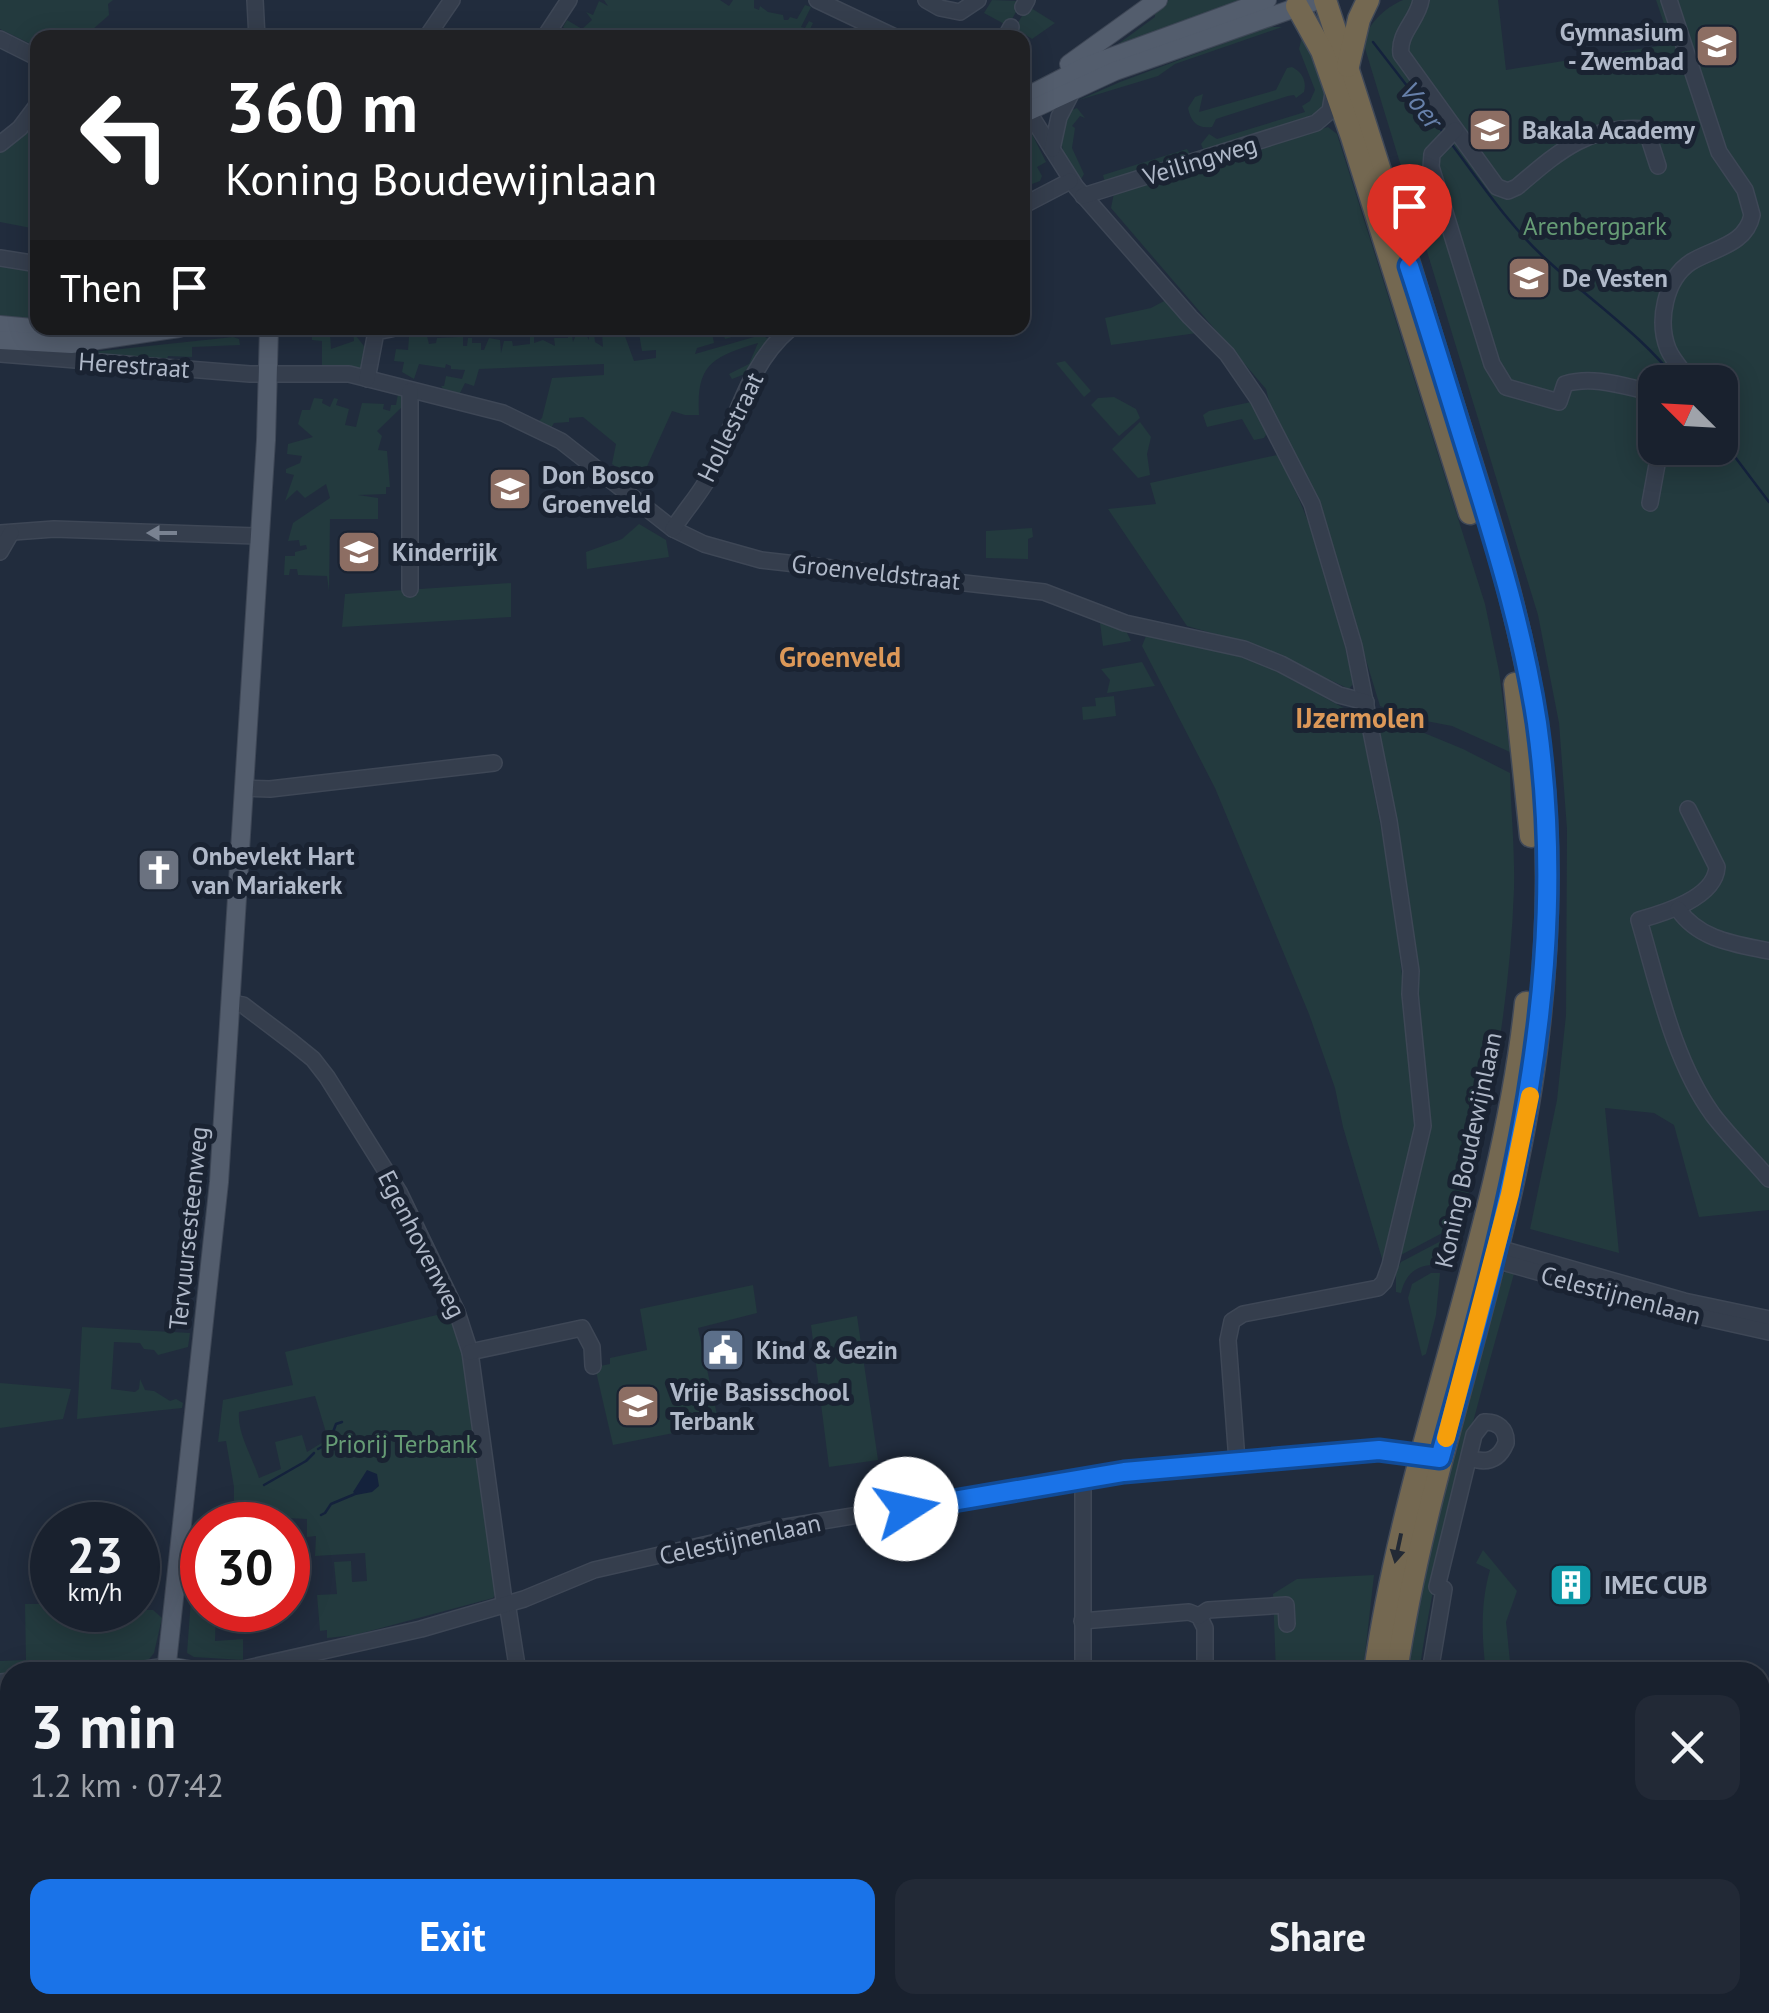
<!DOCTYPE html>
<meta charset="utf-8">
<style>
:root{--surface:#19212e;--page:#222936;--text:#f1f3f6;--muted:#9fa3aa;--line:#373e4a;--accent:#1a73e8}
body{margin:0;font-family:"PT Sans",sans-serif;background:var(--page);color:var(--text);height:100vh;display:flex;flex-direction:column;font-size:38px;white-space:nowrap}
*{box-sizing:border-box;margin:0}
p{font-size:32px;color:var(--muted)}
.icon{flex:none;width:55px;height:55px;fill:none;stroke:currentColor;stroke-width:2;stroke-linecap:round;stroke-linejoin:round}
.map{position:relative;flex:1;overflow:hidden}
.sheet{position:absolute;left:0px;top:1662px;width:1770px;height:352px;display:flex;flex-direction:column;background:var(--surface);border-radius:30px 30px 0 0;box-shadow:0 5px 25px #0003,0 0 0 2px var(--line)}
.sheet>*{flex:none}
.hud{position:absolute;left:30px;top:30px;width:1000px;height:305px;border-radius:20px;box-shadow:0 5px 25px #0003,0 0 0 2px var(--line);background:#202124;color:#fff;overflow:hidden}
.needle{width:65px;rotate:294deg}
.tools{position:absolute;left:1638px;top:365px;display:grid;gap:20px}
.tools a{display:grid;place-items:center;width:100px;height:100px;border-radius:20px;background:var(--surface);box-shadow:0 5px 25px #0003,0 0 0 2px var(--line);font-size:50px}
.speed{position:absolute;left:30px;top:1502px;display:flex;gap:20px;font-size:50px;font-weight:700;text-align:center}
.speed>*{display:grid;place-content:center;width:130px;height:130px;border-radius:50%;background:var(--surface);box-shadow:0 5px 25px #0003,0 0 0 2px var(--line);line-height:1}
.speed small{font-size:25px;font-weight:400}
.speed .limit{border:15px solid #d22;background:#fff;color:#111}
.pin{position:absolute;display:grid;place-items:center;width:85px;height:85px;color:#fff;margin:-102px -42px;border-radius:50% 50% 50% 0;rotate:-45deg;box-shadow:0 0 10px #0007}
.pin .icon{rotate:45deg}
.me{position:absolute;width:110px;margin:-55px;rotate:80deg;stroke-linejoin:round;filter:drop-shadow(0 0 8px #0008)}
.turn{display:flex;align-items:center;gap:35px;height:210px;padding:0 30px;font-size:45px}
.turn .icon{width:130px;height:130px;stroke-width:2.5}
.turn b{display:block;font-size:70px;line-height:85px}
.then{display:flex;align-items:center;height:95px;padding:0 30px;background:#0003;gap:20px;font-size:38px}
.round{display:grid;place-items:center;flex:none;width:105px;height:105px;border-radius:20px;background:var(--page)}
.summary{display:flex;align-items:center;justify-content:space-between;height:170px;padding:0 30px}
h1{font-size:60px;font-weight:800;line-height:75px}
.button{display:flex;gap:20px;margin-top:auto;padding:20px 30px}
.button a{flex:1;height:115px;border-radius:20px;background:var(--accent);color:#fff;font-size:40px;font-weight:800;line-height:115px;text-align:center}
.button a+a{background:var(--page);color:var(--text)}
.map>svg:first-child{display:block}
.green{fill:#233a3e;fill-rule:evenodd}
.water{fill:#14223c}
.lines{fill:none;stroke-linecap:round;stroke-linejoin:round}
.stream{stroke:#14223c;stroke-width:2.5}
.minor-casing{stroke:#3e4756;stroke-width:18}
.major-casing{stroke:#3e4756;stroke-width:20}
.highway-casing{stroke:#404958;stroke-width:25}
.minor{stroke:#353e4d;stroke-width:15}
.major{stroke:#535d6d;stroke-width:18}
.highway{stroke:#746851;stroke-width:22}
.oneway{fill:#798291}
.oneway2{fill:#232a35}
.route-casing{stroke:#114b97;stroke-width:25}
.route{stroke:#1a73e8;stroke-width:18}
.slow{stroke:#f59e0b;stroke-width:18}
.labels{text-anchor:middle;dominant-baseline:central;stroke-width:10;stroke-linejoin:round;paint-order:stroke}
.poi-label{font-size:25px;font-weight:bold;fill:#b0b9c9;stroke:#1a2332;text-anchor:start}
.street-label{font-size:25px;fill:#b0b9c9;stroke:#1a2332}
.park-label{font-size:25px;fill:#669c75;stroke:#1a2332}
.water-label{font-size:28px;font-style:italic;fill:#6780aa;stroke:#1a2332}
.neighbourhood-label{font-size:28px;font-weight:bold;fill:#dc9858;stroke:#1a2332}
</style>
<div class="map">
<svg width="1769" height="2013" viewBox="0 0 1769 2013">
<rect width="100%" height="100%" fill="#212c3d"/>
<g class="green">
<polygon points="0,0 113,0 108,4 109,15 84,37 38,38 37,47 0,29"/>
<polygon points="604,0 720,0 729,6 733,0 754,0 754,8 759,10 760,6 768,12 783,15 784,20 788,20 790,17 797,19 805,5 811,7 801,27 805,28 809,21 813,23 810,29 817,32 818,37 576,38 563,27 567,20 582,29 592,20 586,12 593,15 599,1 608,6"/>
<polygon points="992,0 1018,1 1020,5 1008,26 984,13"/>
<polygon points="1169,0 1247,0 1122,46 1062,73 1103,48 1104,52 1110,50 1155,17 1155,8"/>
<path d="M1403,0h95l8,70 165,-26 -15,-44h113v1210l-70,7 -25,-92 -20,-12 -49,-5 14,145 -89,-24 27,-129 9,-85 1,-186 -8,-106 -21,-108 -174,-570c2,-20 20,-37 39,-45zM1655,382h65v66h-65z"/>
<polygon points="1031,8 1055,23 1032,39 1015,28 1026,9"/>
<polygon points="1268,27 1282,27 1175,64 1158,76 1079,100 1120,82"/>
<polygon points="1303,33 1329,100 1325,112 1204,151 1201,144 1209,134 1217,139 1305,112 1302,106 1310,101 1315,90 1299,49"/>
<path d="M1292,67c10,5 15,14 12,25l-8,6 -2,-3 -6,1 -72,23 -4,8c-15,2 -21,-5 -24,-19l7,-11 8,-3 -4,18 77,-22 11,-22z"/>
<polygon points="37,108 37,199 35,199 31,228 0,222 0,148"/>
<path d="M1077,108l8,10 -5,-2 -8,10 3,2 -3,20 12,26 -4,7c-21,-29 -21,-34 -14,-69z"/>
<polygon points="1328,127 1337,134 1485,604 1499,671 1510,752 1452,726 1410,718 1380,706 1316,496 1271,409 1266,389 1111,208 1114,193"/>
<polygon points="1029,128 1046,162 1037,167 1042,176 1040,181 1032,184 1030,182 1023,189 1022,151 1032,143"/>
<polygon points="1187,149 1191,156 1105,183 1103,175"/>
<polygon points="0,265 37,269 37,320 0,315"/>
<polygon points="1166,300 1197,333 1111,345 1105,318 1151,308"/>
<path d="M418,328h7l4,16 7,-1 1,-5 21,-1 1,-9h4v18h4l1,-8h4v5h9v7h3l5,-12 11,2 1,13 3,-12h8l1,5 17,-2v-12h4v11l9,-3 12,6 -1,-8h14l-2,-10h5l2,14 2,-5 11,-2 3,5v-8h5l1,10 8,5 -1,-13 18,1 -2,-7h4l12,33 22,-3v-8l-14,1 -4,-23h15l3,6 5,-6h71l3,7 5,-2 -2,-5h24l-37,11 -3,-9 -10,3 2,10 -17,5 -2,6 66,-19 10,5 -24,36 -2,-2 -13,5 -3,-5 20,-10 9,-21c-45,14 -62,20 -59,72h-14l-13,-4 -33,73 -27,-20 4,-20 -33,-27 -14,1v4l-15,1 -3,5 -12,-7 3,-3 10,-40 52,-3v-11l-125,5 -5,17 -9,-3 -6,12 -13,-3 -5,-6h3l2,-10 16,3 3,-9 -14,-1v-3l-5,-2 -1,4 -26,-4 -5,15 -12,-7 2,-10 -10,-1 2,-12 12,1 1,-13h8z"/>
<polygon points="353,332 367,350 364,370 322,368 322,341 312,340 312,335 330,333 331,349 354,341"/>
<polygon points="233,337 239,339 240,345 192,347 192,357 168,356 166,363 165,358 159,358 158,362 74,354"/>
<polygon points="1065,361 1091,391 1084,397 1056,363"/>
<polygon points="398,394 402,397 402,407 377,431 382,436 378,450 387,451 390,487 386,487 386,494 358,495 378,498 378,519 330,519 329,591 327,576 298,575 297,569 290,569 289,575 284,575 285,556 295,556 295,552 307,549 306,545 300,546 299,540 288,541 293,523 330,498 326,484 305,498 297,490 285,501 294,475 286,473 286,469 300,463 302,456 287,454 288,444 313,437 298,424 302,410 310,410 314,398 323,399 322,403 330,407 334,398 338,399 336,405 349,409 345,425 356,427 362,403 384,404 383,409 390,411 391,405 396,405"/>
<polygon points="1114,397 1136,409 1140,418 1119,436 1091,405 1098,398"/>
<polygon points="1251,402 1267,433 1264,438 1254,440 1242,419 1207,427 1203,415 1209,411"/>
<polygon points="1140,422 1151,437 1147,454 1150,475 1138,478 1112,449"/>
<path d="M1277,455c39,69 60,151 76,229l-4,5 -88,-42 -74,-21 -79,-117 48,-5 -6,-21z"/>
<polygon points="639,524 666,540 669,557 587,569 586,552 622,539"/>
<polygon points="1032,528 1033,537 1028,539 1028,559 986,558 986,531"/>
<polygon points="511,583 511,617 342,627 345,594"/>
<polygon points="1100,623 1126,631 1131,641 1103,646"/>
<polygon points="1146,636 1225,651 1265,665 1351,712 1361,724 1389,870 1404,991 1415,1127 1383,1262 1343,1127 1335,1088 1309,1014 1215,788 1142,646"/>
<polygon points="1142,662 1155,686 1107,693 1110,680 1101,669"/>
<polygon points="1114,696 1116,716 1083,720 1082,707 1096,706 1095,698"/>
<path d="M1383,716l80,33 47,24c1,39 5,78 4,116 -4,113 -24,225 -53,334l-62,33 29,-114 2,-21c-12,-134 -25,-267 -54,-399z"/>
<path d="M1458,1232l-10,34c-23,-4 -41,1 -47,27l-5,-1v-20l5,-10z"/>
<path d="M1515,1270c-37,133 -76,266 -96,402h-12c18,-135 59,-266 96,-397l3,-4z"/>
<polygon points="1431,1273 1440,1273 1436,1315 1426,1354 1422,1356 1408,1298 1412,1284"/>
<polygon points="753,1285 757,1313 698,1328 719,1424 613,1445 595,1367 610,1364 610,1358 647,1350 640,1309"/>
<path d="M449,1312l11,25 36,256 -3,5 -138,37 -28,3v-8l-7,1 -3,-36 20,-1 -3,-32 17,-1 1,21 15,-1 -2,-28 -50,3 1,-20 -9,1v-18l-21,-1 -9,7h-64l3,-12 18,-1v-25l-8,-46 -8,1 5,-42 70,-15 -8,-33zM315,1396l13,43 -21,13 -5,-17 -27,7 6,27 -22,9c-7,-22 -22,-45 -20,-66z"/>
<polygon points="857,1316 878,1460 829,1467 811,1325"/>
<polygon points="82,1327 190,1333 188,1347 158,1355 154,1350 144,1349 140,1343 114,1342 111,1389 135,1392 139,1389 140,1379 145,1390 154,1391 170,1401 176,1399 183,1403 182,1408 77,1419"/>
<polygon points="0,1383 71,1389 63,1419 0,1428"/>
<path d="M1483,1550l34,41 -11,31 5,50h-25c-4,-35 -6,-67 4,-102l-14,-7z"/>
<polygon points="193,1572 202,1573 202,1610 216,1610 215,1641 243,1639 243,1660 194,1657 187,1653"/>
<polygon points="1374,1575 1363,1672 1276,1672 1273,1594 1297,1579"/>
<polygon points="25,1604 52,1604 52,1610 153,1610 162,1618 154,1653 146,1663 95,1663 75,1672 10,1672 10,1676 0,1676 0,1661 26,1660"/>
<polygon points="1252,2005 1328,2005 1327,2013 1248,2013"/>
<polygon points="1519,2005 1752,2005 1755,2013 1521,2013"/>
</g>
<g class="water">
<polygon points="367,1470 377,1474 379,1486 372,1492 356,1495 353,1492"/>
<polygon points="1760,1770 1769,1776 1769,1839 1766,1843 1760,1826"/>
</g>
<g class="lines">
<g class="stream">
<polyline points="1373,42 1442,131"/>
<path d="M1450,142c31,41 60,85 98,119 44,41 94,74 130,121"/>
<polyline points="1720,437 1769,502"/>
<polyline points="318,1449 329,1443 336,1424 342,1422"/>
<polyline points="264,1485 306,1461 314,1453"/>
<polyline points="321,1515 325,1513 331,1504 355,1494"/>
<polyline points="0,1692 10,1692"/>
</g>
<defs>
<g id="minor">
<polyline points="255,0 257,38"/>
<polyline points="817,0 897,38"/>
<polyline points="926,0 940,8 960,12 978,0"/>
<path d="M1421,0c-3,20 -23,33 -20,54l96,133 11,4 9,-4c40,-34 71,-63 129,-58l12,37"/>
<path d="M1669,0l50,152 26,38 7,25c-6,30 -38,33 -61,47 -26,17 -34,59 -23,87 5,12 16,23 23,33"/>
<polyline points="1023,7 1027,0"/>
<polyline points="426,38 452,0"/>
<polyline points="544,38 569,0"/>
<polyline points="1005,38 1011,27"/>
<polyline points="0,39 38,58"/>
<polyline points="1022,114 1033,119 1076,187 1190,317 1227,354 1258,399 1312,504 1354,646 1389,821 1411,971 1410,994 1423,1126 1390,1265 1384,1282 1378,1288 1243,1314 1232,1321 1228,1340 1237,1461"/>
<path d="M1455,130l-23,24 -1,13 61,197 14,23 53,15 6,-18c29,-9 61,3 90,9"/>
<polyline points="0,144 20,128 38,104"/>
<polyline points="1052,149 1059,117 1074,88"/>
<polyline points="1083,196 1316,123 1330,111 1333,93"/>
<polyline points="1022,206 1070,181"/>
<polyline points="0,258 38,264"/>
<polyline points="0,354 250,374 349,374 503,413 561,441 673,529 704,544 761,560 1044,592 1125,623 1244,649 1281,664 1339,695 1366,702"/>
<polyline points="367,379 376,332 391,329"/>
<polyline points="410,391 410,589"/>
<polyline points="1650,503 1660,448"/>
<path d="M673,529c11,-17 26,-34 36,-52 26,-50 37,-112 82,-149"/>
<polyline points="0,533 54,529 259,536"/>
<polyline points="0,552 11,533"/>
<polyline points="243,788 270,789 494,763"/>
<path d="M1688,809l29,58c-2,31 -53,46 -78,53 19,64 34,140 74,195 17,22 38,43 56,64"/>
<path d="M1678,909c21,31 57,35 91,42"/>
<polyline points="232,1003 243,1005 292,1042 313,1059 327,1077 399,1192 457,1312 470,1352 504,1600 508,1609 518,1672"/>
<polyline points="1491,1246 1684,1301 1769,1319"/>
<polyline points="1488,1258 1684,1313 1769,1332"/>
<polyline points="470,1352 582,1328 592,1347 593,1366"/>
<polyline points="1199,1616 1205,1628 1205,1672"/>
<polyline points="1082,1621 1189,1612 1199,1616 1208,1610 1286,1605 1287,1624"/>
<polyline points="123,1672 167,1666"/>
<polyline points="230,1672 421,1629 524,1599 594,1570 774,1529 1124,1471 1379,1451 1427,1455"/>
<polyline points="1083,1672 1083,1477"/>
<path d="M1430,1672l14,-83 -7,-2 37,-152 10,-13c13,-1 23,7 22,21 -7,17 -19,21 -37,15"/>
<polyline points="0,1682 10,1681"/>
<polyline points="0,1783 10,1781"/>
<polyline points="704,2005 718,2013"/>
<polyline points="957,2005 974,2013"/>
<polyline points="498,2013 515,2005"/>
<polyline points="1083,2013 1084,2005"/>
<polyline points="1416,2013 1417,2005"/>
</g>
<g id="major">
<polyline points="1069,64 1158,0"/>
<polyline points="1022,99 1084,67 1267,0"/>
<polyline points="1022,114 1115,71 1318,0"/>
<polyline points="0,325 65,331 99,328"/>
<polyline points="0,340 71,344 179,328"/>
<polyline points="167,1666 203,1672"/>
<polyline points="166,1672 219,1182 266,440 269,328"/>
<polyline points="356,2005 359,2013"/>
<polyline points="131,2013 132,2005"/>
</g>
<g id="highway">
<path d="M1325,0c41,123 79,247 117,371 36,115 77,231 94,350 15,103 14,208 2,311 -24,218 -110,423 -142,640"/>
<polyline points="1297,6 1322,51 1352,137 1470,513"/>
<polyline points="1348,66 1359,19 1368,0"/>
<polyline points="1515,684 1531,836"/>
<path d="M1375,1672c32,-226 127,-443 151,-669"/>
<polyline points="1340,2013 1341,2005"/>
<polyline points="1361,2013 1362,2005"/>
</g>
</defs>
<use href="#minor" class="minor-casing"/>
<use href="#major" class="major-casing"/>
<use href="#highway" class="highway-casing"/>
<use href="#minor" class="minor"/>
<use href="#major" class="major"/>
<use href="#highway" class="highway"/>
</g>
<defs><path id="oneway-solid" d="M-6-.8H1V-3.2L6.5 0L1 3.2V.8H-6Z" transform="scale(2.5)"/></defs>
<use class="oneway" href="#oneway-solid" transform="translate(162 533) rotate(180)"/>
<use class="oneway2" href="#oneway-solid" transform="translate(1398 1548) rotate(102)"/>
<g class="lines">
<defs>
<path id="route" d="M906,1509l218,-37 255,-22 61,8c69,-246 133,-476 97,-735 -13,-87 -39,-172 -65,-256 -21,-67 -41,-134 -63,-201"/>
</defs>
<use href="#route" class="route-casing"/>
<use href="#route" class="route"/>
<polyline class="slow" points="1446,1438 1510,1194 1530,1096"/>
</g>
<defs>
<symbol id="university-square" viewBox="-11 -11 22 22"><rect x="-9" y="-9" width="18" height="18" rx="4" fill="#8d6e63" stroke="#1a2332"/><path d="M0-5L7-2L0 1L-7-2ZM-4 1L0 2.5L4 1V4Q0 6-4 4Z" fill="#fff"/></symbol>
<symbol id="school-square" viewBox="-11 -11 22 22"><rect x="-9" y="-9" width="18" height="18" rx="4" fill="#8d6e63" stroke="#1a2332"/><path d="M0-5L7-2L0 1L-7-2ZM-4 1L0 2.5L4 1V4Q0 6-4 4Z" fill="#fff"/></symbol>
<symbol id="church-square" viewBox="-11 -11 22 22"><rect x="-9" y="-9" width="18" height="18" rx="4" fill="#6b7280" stroke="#1a2332"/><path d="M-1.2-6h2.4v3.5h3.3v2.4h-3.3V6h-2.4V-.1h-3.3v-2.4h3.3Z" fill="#fff"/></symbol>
<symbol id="civic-square" viewBox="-11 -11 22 22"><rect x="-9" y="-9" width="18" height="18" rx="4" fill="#5c6f8a" stroke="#1a2332"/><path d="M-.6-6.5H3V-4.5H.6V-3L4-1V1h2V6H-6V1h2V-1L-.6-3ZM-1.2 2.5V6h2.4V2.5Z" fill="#fff"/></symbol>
<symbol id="building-square" viewBox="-11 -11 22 22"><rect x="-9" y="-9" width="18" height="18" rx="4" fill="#0f9aa8" stroke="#1a2332"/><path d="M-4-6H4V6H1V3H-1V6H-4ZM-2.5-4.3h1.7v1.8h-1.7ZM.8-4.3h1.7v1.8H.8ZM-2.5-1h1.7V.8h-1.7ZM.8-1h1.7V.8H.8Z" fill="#fff"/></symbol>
</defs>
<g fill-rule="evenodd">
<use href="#university-square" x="1692" y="21" width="50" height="50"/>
<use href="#university-square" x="1465" y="105" width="50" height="50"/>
<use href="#university-square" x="1504" y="253" width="50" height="50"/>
<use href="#school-square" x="485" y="464" width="50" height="50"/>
<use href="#school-square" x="334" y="527" width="50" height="50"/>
<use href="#church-square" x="134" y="845" width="50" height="50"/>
<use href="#civic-square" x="698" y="1325" width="50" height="50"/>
<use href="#school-square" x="613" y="1381" width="50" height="50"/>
<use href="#building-square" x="1546" y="1560" width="50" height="50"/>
</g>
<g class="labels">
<g class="poi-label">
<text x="1684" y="32" text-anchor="end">Gymnasium<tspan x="1684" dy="29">- Zwembad</tspan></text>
<text x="1522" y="130">Bakala Academy</text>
<text x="1562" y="278">De Vesten</text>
<text x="542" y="475">Don Bosco<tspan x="542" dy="29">Groenveld</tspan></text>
<text x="392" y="552">Kinderrijk</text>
<text x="192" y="856">Onbevlekt Hart<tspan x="192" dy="29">van Mariakerk</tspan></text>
<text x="756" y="1350">Kind &amp; Gezin</text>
<text x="670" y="1392">Vrije Basisschool<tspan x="670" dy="29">Terbank</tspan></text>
<text x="1604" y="1585">IMEC CUB</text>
</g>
<g class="street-label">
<text transform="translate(1200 160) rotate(-17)">Veilingweg</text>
<text transform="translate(134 365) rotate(4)">Herestraat</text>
<text transform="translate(730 427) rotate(-64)">Hollestraat</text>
<text transform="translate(876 572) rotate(6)">Groenveldstraat</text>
<text transform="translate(1468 1150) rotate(-78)">Koning Boudewijnlaan</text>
<text transform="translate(188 1228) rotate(-84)">Tervuursesteenweg</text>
<text transform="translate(422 1244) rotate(63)">Egenhovenweg</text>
<text transform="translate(1621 1295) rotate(15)">Celestijnenlaan</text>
<text transform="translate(740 1539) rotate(-12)">Celestijnenlaan</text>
</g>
<g class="park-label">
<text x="1595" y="226">Arenbergpark</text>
<text x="401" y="1444">Priorij Terbank</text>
</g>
<g class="water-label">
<text transform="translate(1422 105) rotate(53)">Voer</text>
</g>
<g class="neighbourhood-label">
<text x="840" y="656">Groenveld</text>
<text x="1360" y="717">IJzermolen</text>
</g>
</g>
</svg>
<div class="tools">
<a><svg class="needle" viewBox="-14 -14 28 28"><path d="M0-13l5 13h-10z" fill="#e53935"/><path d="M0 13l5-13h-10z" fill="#9fa3aa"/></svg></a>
</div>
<div class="speed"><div>23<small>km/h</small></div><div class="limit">30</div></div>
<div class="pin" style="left:1409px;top:266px;background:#d93025"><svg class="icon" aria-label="arrive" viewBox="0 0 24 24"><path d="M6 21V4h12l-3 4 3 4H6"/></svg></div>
<svg class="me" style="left:906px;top:1509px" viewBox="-20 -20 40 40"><circle r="19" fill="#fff"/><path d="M0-13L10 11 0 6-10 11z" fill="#1a73e8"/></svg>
<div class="hud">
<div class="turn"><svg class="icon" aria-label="left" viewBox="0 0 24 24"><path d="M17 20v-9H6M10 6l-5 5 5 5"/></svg><div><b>360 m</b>Koning Boudewijnlaan</div></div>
<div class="then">Then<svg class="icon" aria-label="arrive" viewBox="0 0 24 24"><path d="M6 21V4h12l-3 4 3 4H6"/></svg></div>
</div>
<section class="sheet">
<div class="summary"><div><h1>3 min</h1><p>1.2 km · 07:42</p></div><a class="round"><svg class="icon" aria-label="close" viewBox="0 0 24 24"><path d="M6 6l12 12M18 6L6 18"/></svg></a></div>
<div class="button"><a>Exit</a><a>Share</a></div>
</section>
</div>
